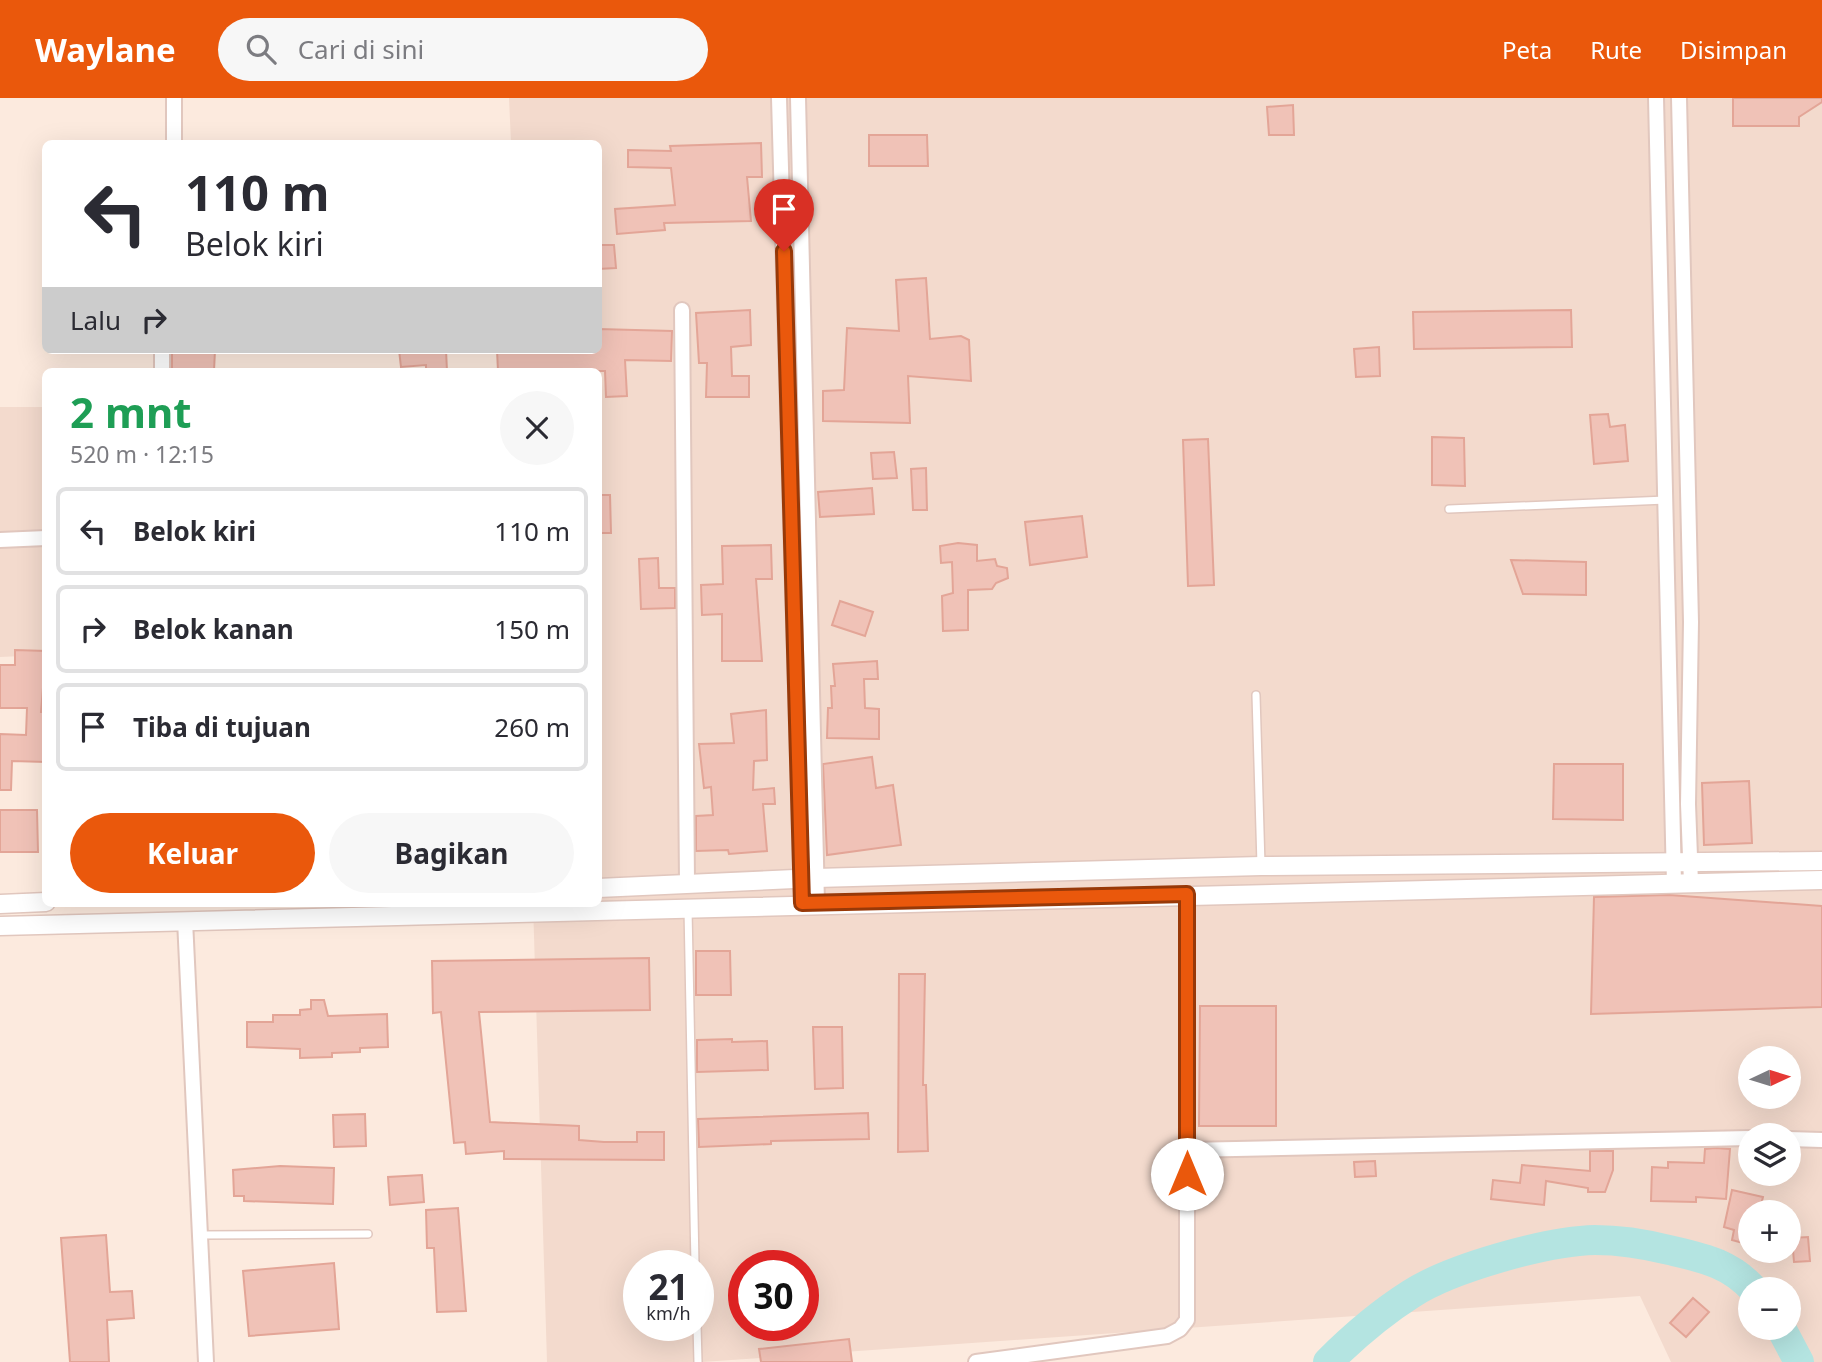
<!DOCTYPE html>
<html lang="id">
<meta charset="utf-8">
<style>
:root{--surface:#fff;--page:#f7f7f7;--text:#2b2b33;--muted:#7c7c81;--line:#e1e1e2;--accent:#ea580c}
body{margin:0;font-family:"Noto Sans",sans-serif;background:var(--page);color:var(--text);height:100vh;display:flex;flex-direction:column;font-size:26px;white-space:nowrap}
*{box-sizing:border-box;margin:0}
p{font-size:23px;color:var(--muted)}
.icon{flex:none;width:38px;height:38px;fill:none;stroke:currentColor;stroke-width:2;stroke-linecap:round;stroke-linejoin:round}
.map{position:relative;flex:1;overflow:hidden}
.side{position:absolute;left:42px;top:270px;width:560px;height:539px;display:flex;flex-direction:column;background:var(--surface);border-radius:10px;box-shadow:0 7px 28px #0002}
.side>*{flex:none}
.guide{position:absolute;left:42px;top:42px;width:560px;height:214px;border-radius:10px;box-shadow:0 7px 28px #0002;background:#fff;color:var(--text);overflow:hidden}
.needle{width:46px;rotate:86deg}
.buttons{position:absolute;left:1738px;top:948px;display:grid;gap:14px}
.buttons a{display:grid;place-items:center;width:63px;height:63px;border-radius:50%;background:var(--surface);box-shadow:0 7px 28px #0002;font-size:35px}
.speed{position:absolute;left:623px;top:1152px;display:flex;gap:14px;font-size:35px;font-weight:700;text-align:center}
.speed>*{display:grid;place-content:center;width:91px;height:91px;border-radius:50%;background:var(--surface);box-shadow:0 7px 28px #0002;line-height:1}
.speed small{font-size:18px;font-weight:400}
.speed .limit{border:10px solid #d22;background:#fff;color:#111}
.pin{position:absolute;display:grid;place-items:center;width:60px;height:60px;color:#fff;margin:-72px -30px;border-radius:50% 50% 50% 0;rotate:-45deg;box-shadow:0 0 7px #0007}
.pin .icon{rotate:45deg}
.me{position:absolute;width:77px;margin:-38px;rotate:0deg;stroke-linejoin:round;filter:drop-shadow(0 0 5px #0008)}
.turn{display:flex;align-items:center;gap:24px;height:147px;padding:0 28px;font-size:32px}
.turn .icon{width:91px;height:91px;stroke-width:2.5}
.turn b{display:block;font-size:49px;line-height:60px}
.then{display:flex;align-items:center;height:66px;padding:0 28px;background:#0003;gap:14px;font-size:26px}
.round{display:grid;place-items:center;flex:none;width:74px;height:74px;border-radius:37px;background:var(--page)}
.headline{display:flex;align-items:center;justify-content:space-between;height:119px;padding:0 28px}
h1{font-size:42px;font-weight:700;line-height:52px;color:#1e9e55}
.primary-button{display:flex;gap:14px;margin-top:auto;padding:14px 28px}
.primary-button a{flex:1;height:80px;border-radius:42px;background:var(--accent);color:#fff;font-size:28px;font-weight:700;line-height:80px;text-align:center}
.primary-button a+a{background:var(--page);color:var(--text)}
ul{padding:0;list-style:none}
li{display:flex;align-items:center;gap:21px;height:88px;margin:0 14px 10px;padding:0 14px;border:4px solid var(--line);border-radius:10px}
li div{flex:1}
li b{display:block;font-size:26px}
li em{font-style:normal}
header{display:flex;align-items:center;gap:42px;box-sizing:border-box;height:98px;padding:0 35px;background:var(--accent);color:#fff}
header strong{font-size:33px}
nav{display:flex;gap:38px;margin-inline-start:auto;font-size:24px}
.search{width:490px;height:63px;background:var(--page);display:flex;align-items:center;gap:18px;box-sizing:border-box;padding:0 24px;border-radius:38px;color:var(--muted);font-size:26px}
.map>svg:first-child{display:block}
.residential{fill:#f3dacd;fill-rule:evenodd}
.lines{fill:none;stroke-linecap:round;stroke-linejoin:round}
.river{stroke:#b4e4e1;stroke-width:30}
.building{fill:#f0c2b7;stroke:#e3a597;stroke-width:2}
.service-casing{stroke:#e1c7be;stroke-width:10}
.minor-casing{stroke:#e1c7be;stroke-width:18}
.tertiary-casing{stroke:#e1c7be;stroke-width:21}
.service{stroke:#fff;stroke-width:7}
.minor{stroke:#fff;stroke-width:14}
.tertiary{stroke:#fff;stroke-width:18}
.route-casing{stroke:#983908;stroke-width:18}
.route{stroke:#ea580c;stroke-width:12}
</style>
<header>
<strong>Waylane</strong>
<div class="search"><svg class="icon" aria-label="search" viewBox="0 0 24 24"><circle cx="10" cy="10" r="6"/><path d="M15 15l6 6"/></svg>Cari di sini</div>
<nav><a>Peta</a><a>Rute</a><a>Disimpan</a></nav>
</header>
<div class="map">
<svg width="1822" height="1264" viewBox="0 0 1822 1264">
<rect width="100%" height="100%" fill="#fceade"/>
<g class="residential">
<path d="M509,0h1313v1264h-151l-31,-66 -938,66h-155l-14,-459h65v-759l-87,-1zM1750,961h38v38h-38zM1750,1038h38v38h-38zM1750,1115h38v38h-38zM639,1167h59v60h-59zM744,1167h59v60h-59zM1750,1192h38v38h-38z"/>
<polygon points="0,309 45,309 45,557 0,559"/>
</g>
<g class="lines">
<g class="river">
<polyline points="1781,1230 1799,1264"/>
<path d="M1328,1264c25,-25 53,-49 83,-68 40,-26 136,-53 184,-54 25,0 50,4 74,10 34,8 61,13 85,40"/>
</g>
</g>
<g class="building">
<polygon points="1733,0 1822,0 1822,4 1799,19 1799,28 1733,28"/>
<polygon points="1293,7 1294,37 1269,37 1267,9"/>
<polygon points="869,37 927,37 928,68 869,68"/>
<polygon points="761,45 762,79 747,79 751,123 664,125 665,132 617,136 615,111 675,107 671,70 628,69 628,52 671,53 670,48"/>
<polygon points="598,147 614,147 616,170 598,171"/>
<polygon points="926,180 930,241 961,238 969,242 971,283 908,278 910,325 823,323 823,293 844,292 847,230 899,233 896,182"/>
<polygon points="750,212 751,247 731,249 732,278 749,278 749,299 706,299 707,265 699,265 696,215"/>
<polygon points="1571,212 1572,249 1414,251 1413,214"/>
<polygon points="598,231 672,233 671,263 625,262 627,298 606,299 605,273 498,273 497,252 598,252"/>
<polygon points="1379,249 1380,278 1356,279 1354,251"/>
<polygon points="172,252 215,252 214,273 172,272"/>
<polygon points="399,252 446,252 447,273 426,273 426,267 401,269"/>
<polygon points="1608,316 1610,329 1625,327 1628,363 1594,366 1590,317"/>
<polygon points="1432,339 1464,340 1465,388 1432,387"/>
<polygon points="1208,341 1214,487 1188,488 1183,342"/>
<polygon points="894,354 897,380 873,381 871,355"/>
<polygon points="926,370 927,412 913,412 911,371"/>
<polygon points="872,390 874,416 820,419 818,394"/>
<polygon points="598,397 610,397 611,435 598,435"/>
<polygon points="1082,418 1087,459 1030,467 1025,424"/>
<polygon points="958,445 977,447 977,463 995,461 997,468 1007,470 1008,480 996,485 992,491 968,492 968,532 943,533 942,498 953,495 952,464 941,465 940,448"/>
<polygon points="771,447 772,481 756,481 762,563 722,563 722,516 702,517 701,487 723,486 722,448"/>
<polygon points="658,460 659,490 675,490 675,510 641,511 639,461"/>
<polygon points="1511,462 1586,464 1586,497 1523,496"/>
<polygon points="840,503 873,514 865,538 832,527"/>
<polygon points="15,552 46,553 41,614 46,614 46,664 12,663 11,692 0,692 0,636 26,637 27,610 0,610 0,567 15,567"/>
<polygon points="877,563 878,581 864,581 865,610 879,611 879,641 827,640 828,610 832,610 831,588 835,588 833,566"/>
<polygon points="766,612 767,662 754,663 753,692 774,690 775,706 763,706 767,753 729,756 728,752 696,753 696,718 713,717 711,689 704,690 699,646 734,645 731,616"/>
<polygon points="872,659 876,690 893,687 901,747 827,757 823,666"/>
<polygon points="1554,666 1623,666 1623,722 1553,721"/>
<polygon points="1749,683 1752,745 1704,747 1702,685"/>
<polygon points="0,712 37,712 38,754 0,754"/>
<polygon points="1669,797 1822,808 1822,909 1591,916 1594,799"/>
<polygon points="696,853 730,853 731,897 696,897"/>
<polygon points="649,860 650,912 479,914 490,1024 579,1028 579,1042 604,1044 637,1044 637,1034 664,1034 664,1062 504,1061 504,1053 466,1056 465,1044 454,1045 441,914 433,915 432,863"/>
<polygon points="899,876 925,876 923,987 926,987 928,1053 898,1054"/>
<polygon points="311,902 324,902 328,918 387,916 388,949 360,950 360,954 332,955 332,959 300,960 300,951 247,949 247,924 273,924 273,917 300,917 300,912 311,911"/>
<polygon points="1200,908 1276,908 1276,1028 1199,1028"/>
<polygon points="813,929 842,929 843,990 815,991"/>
<polygon points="732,941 732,944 767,943 768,972 697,974 697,942"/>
<polygon points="868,1015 869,1041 771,1043 771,1046 699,1049 698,1021"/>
<polygon points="365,1016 366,1048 334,1049 333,1017"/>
<polygon points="1715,1050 1730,1051 1726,1101 1696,1099 1696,1104 1651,1103 1652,1069 1668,1070 1668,1064 1704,1065 1705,1051"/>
<polygon points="1590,1053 1613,1053 1613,1072 1605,1094 1588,1094 1588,1090 1546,1083 1544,1107 1491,1101 1493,1082 1520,1085 1522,1067 1590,1073"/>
<polygon points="1375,1063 1376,1078 1355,1079 1354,1064"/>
<polygon points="280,1068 334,1070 333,1106 244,1103 244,1098 234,1098 233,1072"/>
<polygon points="422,1077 424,1104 390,1107 388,1079"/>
<polygon points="1732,1092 1763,1099 1759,1115 1750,1115 1750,1147 1732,1142 1734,1132 1724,1129"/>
<polygon points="458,1110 466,1213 437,1214 434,1150 427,1150 426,1112"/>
<polygon points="106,1137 110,1194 132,1193 134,1220 107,1222 109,1264 70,1264 61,1140"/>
<polygon points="1808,1139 1810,1163 1794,1164 1792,1140"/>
<polygon points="334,1165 339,1231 249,1238 243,1173"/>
<polygon points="1693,1200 1709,1214 1686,1239 1670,1225"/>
<polygon points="849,1241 852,1264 761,1264 759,1251"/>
</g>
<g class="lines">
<defs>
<g id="service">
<polyline points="1449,411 1666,402"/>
<polyline points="1256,597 1261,767"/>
<polyline points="688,811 695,1167"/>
<polyline points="199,1137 368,1136"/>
<polyline points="697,1227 698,1264"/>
</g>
<g id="minor">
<polyline points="779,0 802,805"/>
<polyline points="798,0 817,805"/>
<polyline points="1656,0 1674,785"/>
<polyline points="1679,0 1691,524 1688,706 1691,785"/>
<polyline points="174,46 174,0"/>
<polyline points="682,212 687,784"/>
<polyline points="162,273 162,252"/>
<polyline points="0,442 46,440"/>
<polyline points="185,822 206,1264"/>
<polyline points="1788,1041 1822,1042"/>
<polyline points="1187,1052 1750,1040"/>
<polyline points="976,1264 1167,1238 1180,1231 1187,1222 1187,796"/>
</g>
<g id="tertiary">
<polyline points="598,790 816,780 1261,768 1822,763"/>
<polyline points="0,806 46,804"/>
<polyline points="0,828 1822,782"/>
</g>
</defs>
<use href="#service" class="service-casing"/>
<use href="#minor" class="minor-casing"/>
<use href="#tertiary" class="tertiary-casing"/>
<use href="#service" class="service"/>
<use href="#minor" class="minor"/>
<use href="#tertiary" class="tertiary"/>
</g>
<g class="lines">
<defs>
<polyline id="route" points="784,153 802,805 1187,796 1187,1076"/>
</defs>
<use href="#route" class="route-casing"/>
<use href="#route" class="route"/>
</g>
</svg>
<div class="buttons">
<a><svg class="needle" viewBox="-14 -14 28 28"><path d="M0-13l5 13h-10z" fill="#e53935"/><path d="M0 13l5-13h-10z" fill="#7c7c81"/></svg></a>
<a><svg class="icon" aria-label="layers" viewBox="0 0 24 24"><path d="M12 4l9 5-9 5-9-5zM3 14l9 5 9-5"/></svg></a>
<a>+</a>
<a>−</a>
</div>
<div class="speed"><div>21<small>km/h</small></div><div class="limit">30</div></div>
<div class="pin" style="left:784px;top:153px;background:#d93025"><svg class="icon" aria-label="arrive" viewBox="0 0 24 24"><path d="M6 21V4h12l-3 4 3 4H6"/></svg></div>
<svg class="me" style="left:1187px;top:1076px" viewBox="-20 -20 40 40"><circle r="19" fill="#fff"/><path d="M0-13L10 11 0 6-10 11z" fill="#ea580c"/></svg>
<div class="guide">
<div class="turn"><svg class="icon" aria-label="left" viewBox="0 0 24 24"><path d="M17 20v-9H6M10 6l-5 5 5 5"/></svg><div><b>110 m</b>Belok kiri</div></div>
<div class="then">Lalu<svg class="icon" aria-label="right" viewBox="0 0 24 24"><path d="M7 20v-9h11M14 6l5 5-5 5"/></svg></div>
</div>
<section class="side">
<div class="headline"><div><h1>2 mnt</h1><p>520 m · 12:15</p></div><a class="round"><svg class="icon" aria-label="close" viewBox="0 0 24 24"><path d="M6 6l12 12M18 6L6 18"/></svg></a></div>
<ul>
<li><svg class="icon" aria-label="left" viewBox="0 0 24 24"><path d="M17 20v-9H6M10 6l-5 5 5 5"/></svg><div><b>Belok kiri</b></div><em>110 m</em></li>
<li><svg class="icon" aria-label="right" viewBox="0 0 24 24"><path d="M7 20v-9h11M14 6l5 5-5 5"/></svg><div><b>Belok kanan</b></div><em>150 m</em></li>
<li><svg class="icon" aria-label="arrive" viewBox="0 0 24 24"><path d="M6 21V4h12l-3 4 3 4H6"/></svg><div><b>Tiba di tujuan</b></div><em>260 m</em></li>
</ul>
<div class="primary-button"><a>Keluar</a><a>Bagikan</a></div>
</section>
</div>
